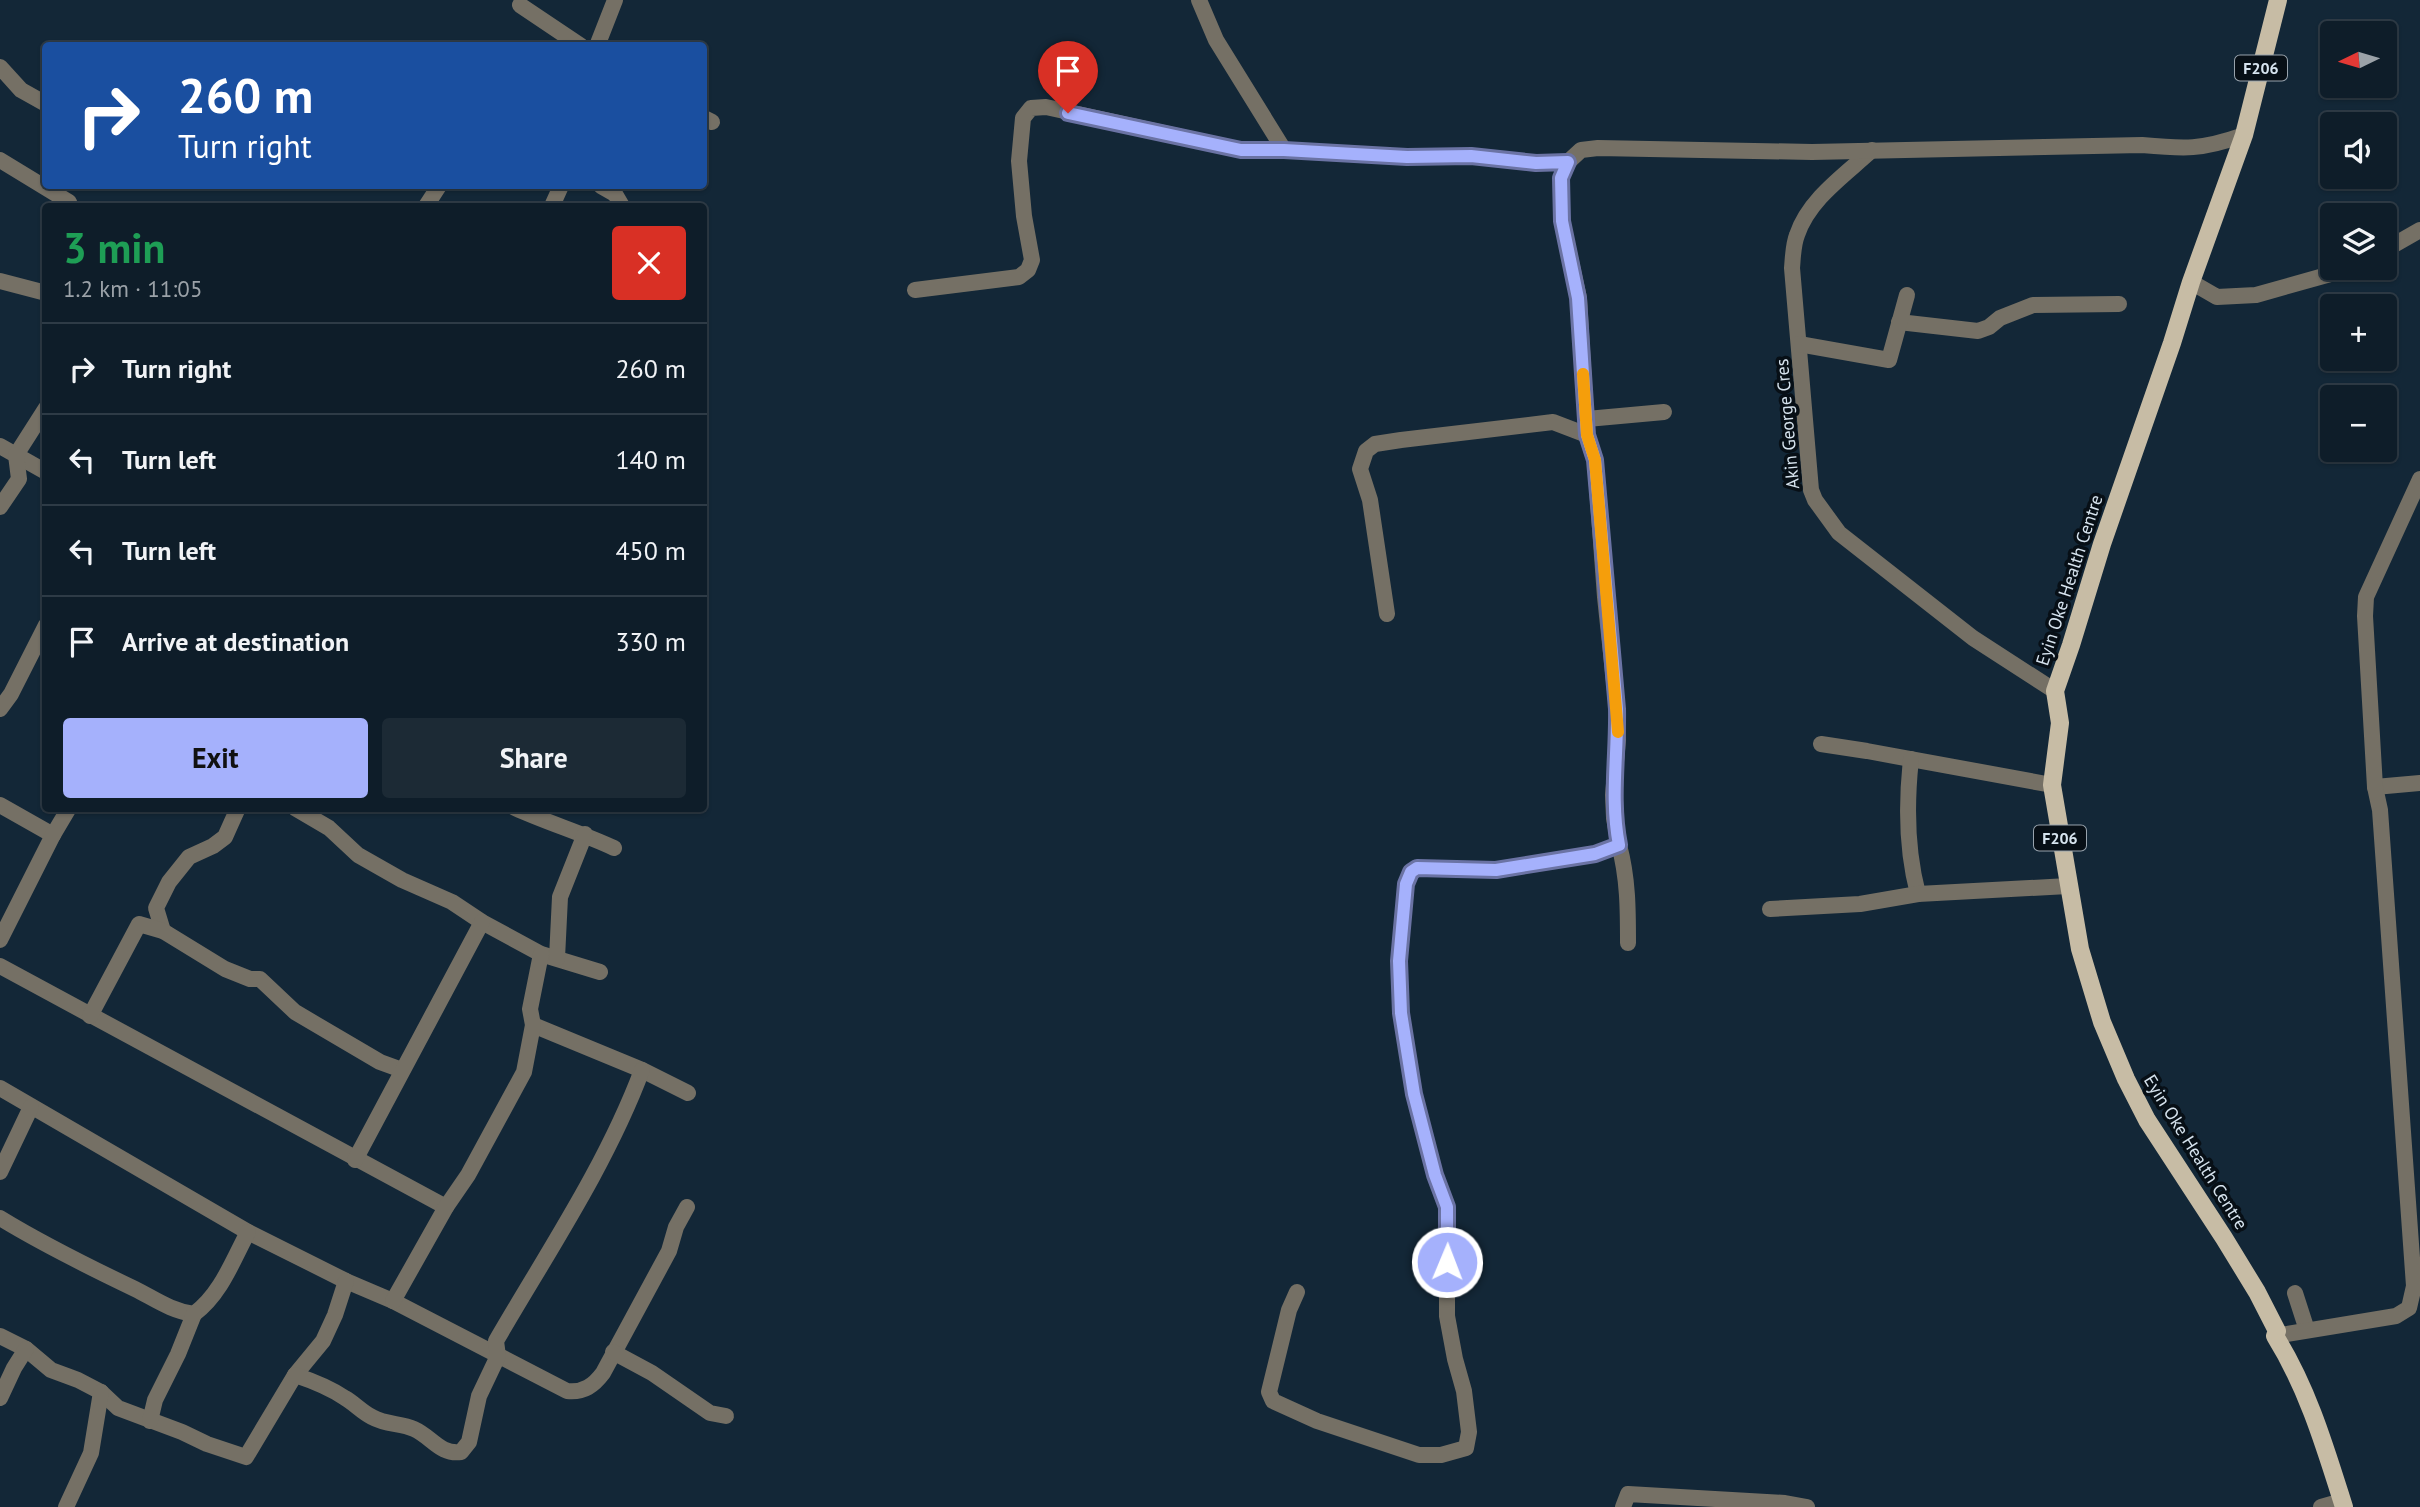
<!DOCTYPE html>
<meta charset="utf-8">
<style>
:root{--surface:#0e1d29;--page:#1c2a35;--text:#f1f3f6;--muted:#9ba2a8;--line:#2e3b46;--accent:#a5b1fc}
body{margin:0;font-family:"PT Sans",sans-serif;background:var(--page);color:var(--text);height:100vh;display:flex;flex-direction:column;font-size:26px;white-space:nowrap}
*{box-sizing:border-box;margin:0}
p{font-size:23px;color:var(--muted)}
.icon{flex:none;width:38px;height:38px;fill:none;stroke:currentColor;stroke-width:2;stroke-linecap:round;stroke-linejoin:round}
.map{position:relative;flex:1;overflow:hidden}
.drawer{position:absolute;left:42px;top:203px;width:665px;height:609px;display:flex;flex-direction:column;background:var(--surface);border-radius:7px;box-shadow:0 2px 5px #0004,0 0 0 2px var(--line)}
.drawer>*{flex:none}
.hud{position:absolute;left:42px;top:42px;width:665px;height:147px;border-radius:7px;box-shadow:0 2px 5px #0004,0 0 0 2px var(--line);background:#1a4fa0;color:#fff;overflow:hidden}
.needle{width:46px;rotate:265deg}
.fabs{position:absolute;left:2320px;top:21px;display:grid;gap:14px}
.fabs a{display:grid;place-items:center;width:77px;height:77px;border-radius:7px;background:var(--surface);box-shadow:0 2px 5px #0004,0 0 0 2px var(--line);font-size:35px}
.pin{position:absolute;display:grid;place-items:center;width:60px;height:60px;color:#fff;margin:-72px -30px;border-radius:50% 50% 50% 0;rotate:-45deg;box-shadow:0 0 7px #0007}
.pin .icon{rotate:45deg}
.me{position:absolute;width:77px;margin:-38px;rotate:1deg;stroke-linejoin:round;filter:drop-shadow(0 0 5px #0008)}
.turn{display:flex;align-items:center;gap:24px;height:147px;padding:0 21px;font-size:32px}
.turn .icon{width:91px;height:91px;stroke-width:2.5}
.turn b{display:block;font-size:49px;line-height:60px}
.round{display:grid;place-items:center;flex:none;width:74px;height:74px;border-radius:7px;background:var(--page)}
.overview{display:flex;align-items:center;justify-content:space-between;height:119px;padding:0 21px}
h1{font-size:42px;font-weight:600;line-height:52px;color:#1e9e55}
.cta{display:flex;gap:14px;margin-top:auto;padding:14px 21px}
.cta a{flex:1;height:80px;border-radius:7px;background:var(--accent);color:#111;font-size:28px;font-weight:600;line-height:80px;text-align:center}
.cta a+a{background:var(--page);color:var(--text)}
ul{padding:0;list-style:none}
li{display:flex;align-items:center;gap:21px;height:91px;padding:0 21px;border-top:2px solid var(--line)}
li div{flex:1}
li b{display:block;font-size:26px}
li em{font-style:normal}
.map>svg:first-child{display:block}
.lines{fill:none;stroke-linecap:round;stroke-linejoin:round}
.minor{stroke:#757065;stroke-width:16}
.major{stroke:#c7bca5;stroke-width:18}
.route-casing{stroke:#6b73a4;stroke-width:18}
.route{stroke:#a5b1fc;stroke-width:12}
.slow{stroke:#f59e0b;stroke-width:12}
.labels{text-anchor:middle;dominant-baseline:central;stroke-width:7;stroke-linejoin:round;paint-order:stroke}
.shield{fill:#070f16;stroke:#98a3ad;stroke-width:2}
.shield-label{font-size:16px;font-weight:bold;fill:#d6e3ee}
.street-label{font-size:18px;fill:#d6e3ee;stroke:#070f16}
</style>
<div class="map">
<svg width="2420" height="1507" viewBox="0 0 2420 1507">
<rect width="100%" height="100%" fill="#132737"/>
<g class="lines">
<g class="minor">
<polyline points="1199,0 1216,40 1284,150"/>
<polyline points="520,5 581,46"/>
<polyline points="597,46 615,0"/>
<polyline points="0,67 21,90 46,104"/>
<polyline points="704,118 712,122"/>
<path d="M1872,150c-27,25 -63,49 -75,85 -4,10 -4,22 -5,33l19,222 4,10 24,33 134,105 82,53"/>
<polyline points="0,160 69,202"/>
<polyline points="601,186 615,194 622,206"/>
<polyline points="426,206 439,186"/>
<polyline points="552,206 561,186"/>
<polyline points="2385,250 2420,230"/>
<polyline points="0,281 46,293"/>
<polyline points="2191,282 2217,297 2256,295 2352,268"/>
<polyline points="915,290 1019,277 1028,270 1032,260 1024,216 1019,161 1023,118 1031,108 1046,107 1241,150 1284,150 1407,157 1471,156 1536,163 1568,162"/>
<polyline points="1899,322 1978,331 1989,327 2000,318 2033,305 2119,304"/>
<polyline points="1799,344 1889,360 1907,295"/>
<polyline points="1587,419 1664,412"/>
<polyline points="0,446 46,472"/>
<polyline points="0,507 19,479 16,455 46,408"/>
<polyline points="1387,614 1370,500 1360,469 1366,451 1375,444 1401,440 1553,422 1587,435"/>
<polyline points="0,709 11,694 46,625"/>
<polyline points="1821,744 1867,751 2052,785"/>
<path d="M1911,759c-5,46 -5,90 7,135"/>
<polyline points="2375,787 2420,783"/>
<polyline points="0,805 53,835"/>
<polyline points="295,808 329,828 358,855 402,880 452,902 482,922 541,954 600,972"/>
<path d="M515,808c33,15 67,25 99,40"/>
<path d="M1619,845c9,33 9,65 9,98"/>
<polyline points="1770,909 1860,904 1918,894 2068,886"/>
<polyline points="163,931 156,908 169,882 189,857 213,846 225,837 238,808"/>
<polyline points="0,940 53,835 69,808"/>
<polyline points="557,958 560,897 585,834"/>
<polyline points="0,966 446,1207"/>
<polyline points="90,1016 139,924 163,931 225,969 250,979 260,979 295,1012 380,1062 402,1070"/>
<polyline points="533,1025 642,1070 688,1093"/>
<path d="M0,1088l248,144 98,49 47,20 174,90c17,2 27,-6 36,-18l66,-122 7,-24 11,-20"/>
<polyline points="355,1160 482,922"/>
<polyline points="0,1172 31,1107"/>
<path d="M0,1218c44,27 89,49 135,71 20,10 36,22 59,25 27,-20 39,-54 54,-82"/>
<path d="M1297,1292l-8,18 -20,82 4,9 44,20 102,34h22l25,-7 3,-16 -5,-41 -9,-32 -8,-43v-109l-12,-32 -21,-81 -13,-81 -2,-52 7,-77 5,-12 6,-4 78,2 100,-16 24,-9 -5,-27 -1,-23 5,-55 -1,-30 -12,-113 -10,-137 -8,-25 -8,-137 -17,-77 -1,-22v-21l7,-16 13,-12 17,-2 214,4 330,-7c43,4 59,5 102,-10"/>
<polyline points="2295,1293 2305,1324 2304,1330"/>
<polyline points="393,1301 446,1207 468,1175 524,1072 533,1025 530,1009 541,954"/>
<polyline points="0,1336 26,1349 51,1370 78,1380 101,1392 118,1408 182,1432 207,1444 246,1457 295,1375 323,1341 335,1315 346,1281"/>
<polyline points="2275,1336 2396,1316 2409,1308 2414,1286 2380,810 2375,787 2365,616 2366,597 2420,479"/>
<polyline points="613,1352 652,1373 710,1413 726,1416"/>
<path d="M295,1375c18,6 34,12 50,23 9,5 17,14 27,19 14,8 29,6 42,12 18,8 26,26 47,23l8,-10 10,-46 19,-40 -2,-15c51,-88 110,-175 146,-271"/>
<polyline points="0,1398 14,1368 26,1349"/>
<polyline points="150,1421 155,1400 178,1354 194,1314"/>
<polyline points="66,1507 91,1453 101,1392"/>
<polyline points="1623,1507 1628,1494 1785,1503 1807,1507"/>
<polyline points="2321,1507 2342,1501"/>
</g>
<path class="major" d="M2278,0l-34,135 -53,147 -19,61 -70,201 -31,101 -16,46 5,32 -8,62 28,164 22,73 24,57 21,41 77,118 33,54 20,39 -2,5c33,53 50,111 69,171"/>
</g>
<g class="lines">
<defs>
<path id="route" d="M1068,113l173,37h43l123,7 64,-1 65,7 32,-1 -7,16 1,43 16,77 9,137 8,25 22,249c1,47 -7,89 2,136l-24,9 -99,16 -79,-2 -6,4 -5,12 -7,77 2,52 13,81 21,81 12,32v55"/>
</defs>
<use href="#route" class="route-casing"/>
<use href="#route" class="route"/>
<polyline class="slow" points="1583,374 1587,435 1595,460 1618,732"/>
</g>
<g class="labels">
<g class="shield">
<rect x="2235" y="55.5" width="52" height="25" rx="5"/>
<rect x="2034" y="825.5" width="52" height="25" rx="5"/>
</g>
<g class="shield-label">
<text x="2261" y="68">F206</text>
<text x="2060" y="838">F206</text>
</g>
<g class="street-label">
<text transform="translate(1787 424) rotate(-95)">Akin George Cres</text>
<text transform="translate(2069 580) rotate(-72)">Eyin Oke Health Centre</text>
<text transform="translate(2196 1152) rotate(58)">Eyin Oke Health Centre</text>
</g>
</g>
</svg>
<div class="fabs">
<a><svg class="needle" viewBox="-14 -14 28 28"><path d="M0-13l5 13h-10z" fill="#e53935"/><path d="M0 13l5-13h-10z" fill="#9ba2a8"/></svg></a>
<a><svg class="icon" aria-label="sound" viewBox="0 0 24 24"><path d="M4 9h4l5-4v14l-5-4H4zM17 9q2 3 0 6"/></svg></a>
<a><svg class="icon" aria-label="layers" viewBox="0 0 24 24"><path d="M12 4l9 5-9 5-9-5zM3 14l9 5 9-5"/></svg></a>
<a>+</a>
<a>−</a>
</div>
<div class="pin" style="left:1068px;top:113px;background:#d93025"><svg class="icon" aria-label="arrive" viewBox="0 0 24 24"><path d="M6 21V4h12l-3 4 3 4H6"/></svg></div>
<svg class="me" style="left:1447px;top:1262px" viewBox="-20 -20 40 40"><circle r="17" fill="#a5b1fc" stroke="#fff" stroke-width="3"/><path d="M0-11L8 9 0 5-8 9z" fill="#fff"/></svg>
<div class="hud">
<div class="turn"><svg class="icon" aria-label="right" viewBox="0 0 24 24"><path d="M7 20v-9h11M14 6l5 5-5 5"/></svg><div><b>260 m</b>Turn right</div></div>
</div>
<section class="drawer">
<div class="overview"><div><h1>3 min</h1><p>1.2 km · 11:05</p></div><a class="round" style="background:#d93025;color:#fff"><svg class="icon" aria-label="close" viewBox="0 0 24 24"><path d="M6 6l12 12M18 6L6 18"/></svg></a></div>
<ul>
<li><svg class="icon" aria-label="right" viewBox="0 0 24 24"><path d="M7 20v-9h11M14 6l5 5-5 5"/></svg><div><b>Turn right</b></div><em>260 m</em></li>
<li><svg class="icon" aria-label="left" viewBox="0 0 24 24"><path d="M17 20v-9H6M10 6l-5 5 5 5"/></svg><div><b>Turn left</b></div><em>140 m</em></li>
<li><svg class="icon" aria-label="left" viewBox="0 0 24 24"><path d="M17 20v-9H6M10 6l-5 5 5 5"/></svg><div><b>Turn left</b></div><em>450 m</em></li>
<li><svg class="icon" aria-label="arrive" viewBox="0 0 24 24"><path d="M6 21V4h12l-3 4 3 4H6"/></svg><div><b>Arrive at destination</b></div><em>330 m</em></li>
</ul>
<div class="cta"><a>Exit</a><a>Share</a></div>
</section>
</div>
